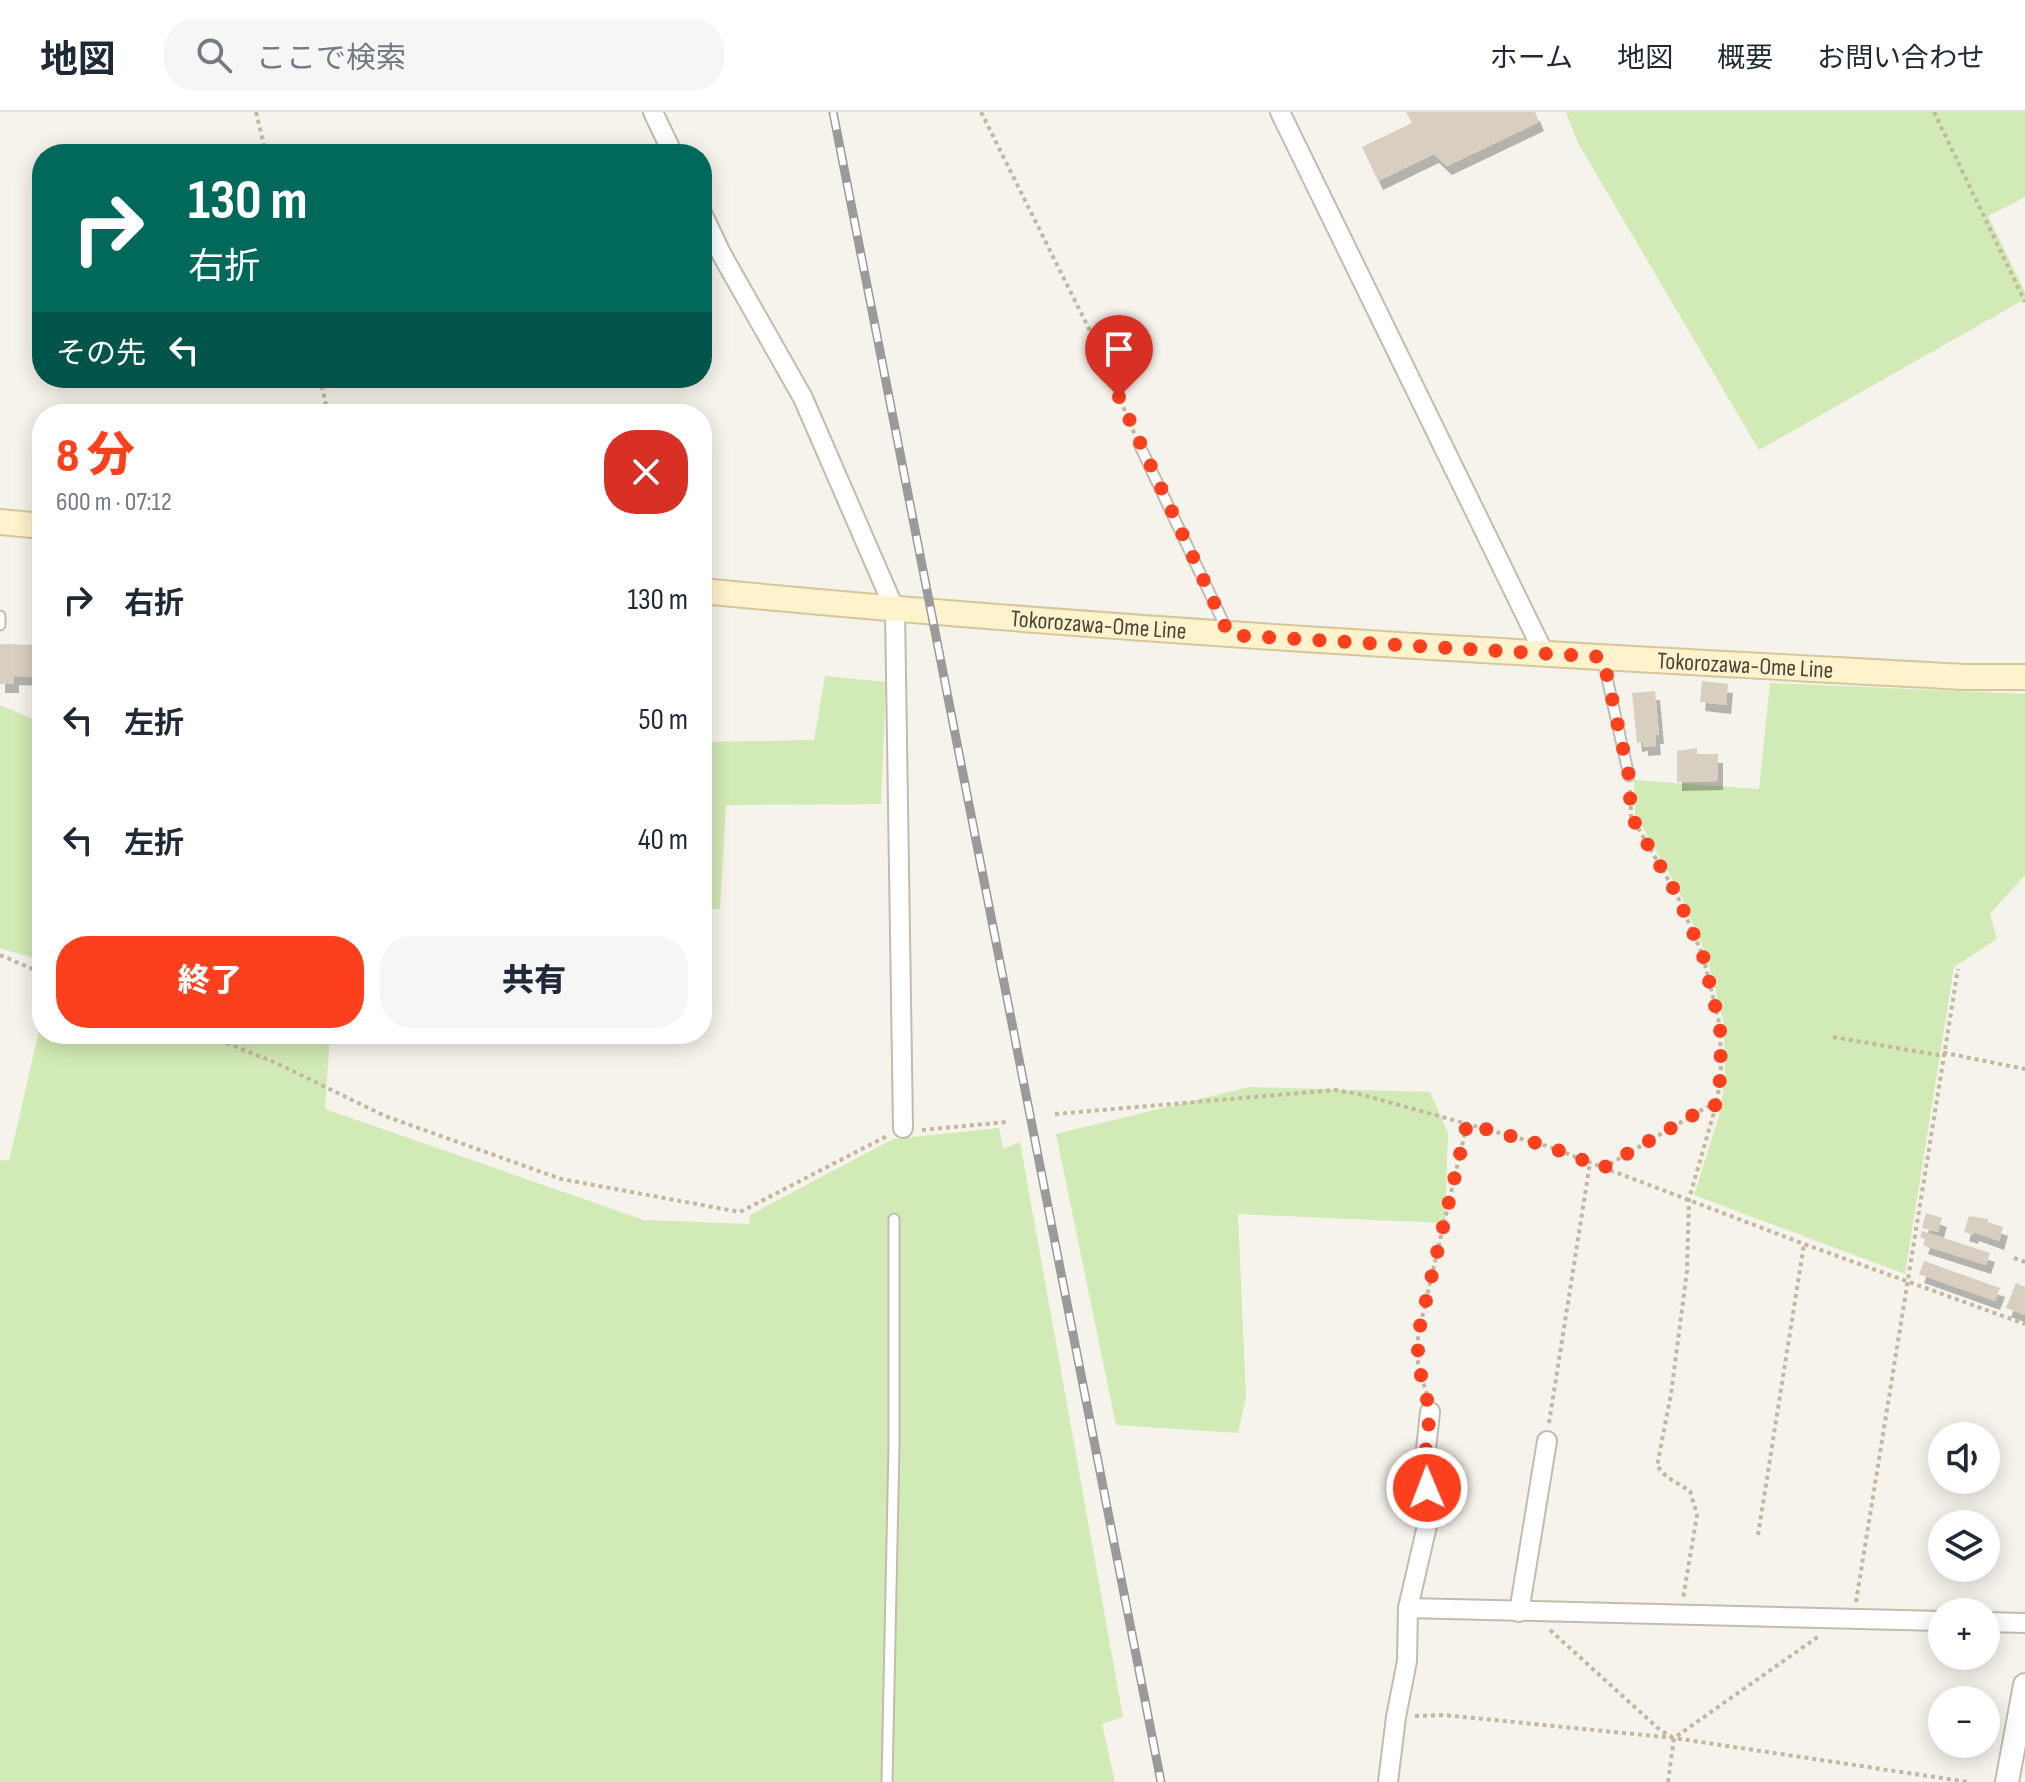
<!DOCTYPE html>
<html lang="ja">
<meta charset="utf-8">
<style>
:root{--surface:#fff;--page:#f6f6f7;--text:#1f2937;--muted:#747a83;--line:#e0e1e3;--accent:#fc3f1d}
body{margin:0;font-family:"Sofia Sans Condensed","Noto Sans JP",sans-serif;background:var(--page);color:var(--text);height:100vh;display:flex;flex-direction:column;font-size:30px;white-space:nowrap}
*{box-sizing:border-box;margin:0}
p{font-size:26px;color:var(--muted)}
.icon{flex:none;width:44px;height:44px;fill:none;stroke:currentColor;stroke-width:2;stroke-linecap:round;stroke-linejoin:round}
.map{position:relative;flex:1;overflow:hidden}
.details{position:absolute;left:32px;top:292px;width:680px;height:640px;display:flex;flex-direction:column;background:var(--surface);border-radius:32px;box-shadow:0 4px 20px #0003}
.details>*{flex:none}
.hud{position:absolute;left:32px;top:32px;width:680px;height:244px;border-radius:32px;box-shadow:0 4px 20px #0003;background:#00695c;color:#fff;overflow:hidden}
.controls{position:absolute;left:1928px;top:1310px;display:grid;gap:16px}
.controls a{display:grid;place-items:center;width:72px;height:72px;border-radius:50%;background:var(--surface);box-shadow:0 4px 20px #0003;font-size:40px}
.pin{position:absolute;display:grid;place-items:center;width:68px;height:68px;color:#fff;margin:-82px -34px;border-radius:50% 50% 50% 0;rotate:-45deg;box-shadow:0 0 8px #0007}
.pin .icon{rotate:45deg}
.me{position:absolute;width:88px;margin:-44px;rotate:359deg;stroke-linejoin:round;filter:drop-shadow(0 0 6px #0008)}
.turn{display:flex;align-items:center;gap:28px;height:168px;padding:0 24px;font-size:36px}
.turn .icon{width:104px;height:104px;stroke-width:2.5}
.turn b{display:block;font-size:56px;line-height:68px}
.then{display:flex;align-items:center;height:76px;padding:0 24px;background:#0003;gap:16px;font-size:30px}
.round{display:grid;place-items:center;flex:none;width:84px;height:84px;border-radius:32px;background:var(--page)}
.head{display:flex;align-items:center;justify-content:space-between;height:136px;padding:0 24px}
h1{font-size:48px;font-weight:800;line-height:60px;color:var(--accent)}
.action{display:flex;gap:16px;margin-top:auto;padding:16px 24px}
.action a{flex:1;height:92px;border-radius:32px;background:var(--accent);color:#fff;font-size:32px;font-weight:800;line-height:92px;text-align:center}
.action a+a{background:var(--page);color:var(--text)}
ul{padding:0;list-style:none}
li{display:flex;align-items:center;gap:24px;height:120px;padding:0 24px}
li div{flex:1}
li b{display:block;font-size:30px}
li em{font-style:normal}
header{display:flex;align-items:center;gap:48px;box-sizing:border-box;height:112px;padding:0 40px;background:var(--surface);border-bottom:2px solid var(--line)}
header strong{font-size:38px}
nav{display:flex;gap:44px;margin-inline-start:auto;font-size:28px}
.search{width:560px;height:72px;background:var(--page);display:flex;align-items:center;gap:20px;box-sizing:border-box;padding:0 28px;border-radius:32px;color:var(--muted);font-size:30px}
.map>svg:first-child{display:block}
.green{fill:#d2eab5}
.building{fill:#d8cfc1;filter:url(#shadow)}
.lines{fill:none;stroke-linecap:round;stroke-linejoin:round}
.service-casing{stroke:#c2bbae;stroke-width:13}
.minor-casing{stroke:#c2bbae;stroke-width:22}
.tertiary-casing{stroke:#c2bbae;stroke-width:26}
.secondary-casing{stroke:#d6c79b;stroke-width:28}
.path{stroke:#c4b79f;stroke-width:4;stroke-dasharray:4 4;stroke-linecap:butt}
.service{stroke:#fff;stroke-width:9}
.minor{stroke:#fff;stroke-width:18}
.tertiary{stroke:#fff;stroke-width:22}
.secondary{stroke:#fff3cd;stroke-width:24}
.rail-casing{stroke:#9a9a9a;stroke-width:9}
.rail{stroke:#fff;stroke-width:6;stroke-dasharray:18;stroke-linecap:butt}
.route{stroke:#fc3f1d;stroke-width:14;stroke-dasharray:0 25.2}
.labels{text-anchor:middle;dominant-baseline:central;stroke-width:8;stroke-linejoin:round;paint-order:stroke}
.street-label{font-size:24px;fill:#4b4439;stroke:#fff}
</style>
<header>
<strong>地図</strong>
<div class="search"><svg class="icon" aria-label="search" viewBox="0 0 24 24"><circle cx="10" cy="10" r="6"/><path d="M15 15l6 6"/></svg>ここで検索</div>
<nav><a>ホーム</a><a>地図</a><a>概要</a><a>お問い合わせ</a></nav>
</header>
<div class="map">
<svg width="2025" height="1670" viewBox="0 0 2025 1670">
<defs>
<filter id="shadow"><feDropShadow dx="5" dy="9" stdDeviation="0" flood-color="#0004"/></filter>
</defs>
<rect width="100%" height="100%" fill="#f6f3ec"/>
<g class="green">
<polygon points="1566,0 2025,0 2025,85 1988,104 2025,180 2025,187 1759,338 1578,31"/>
<polygon points="825,564 886,570 881,692 726,693 720,797 702,796 702,630 814,628"/>
<polygon points="1770,571 2025,582 2025,763 1990,802 1997,827 1954,855 1905,1162 1694,1083 1719,1004 1725,967 1724,912 1707,845 1679,779 1635,702 1634,668 1759,677"/>
<polygon points="0,593 42,611 42,849 0,836"/>
<polygon points="42,906 42,922 330,922 325,997 644,1108 749,1112 750,1103 893,1027 999,1016 1003,1037 1020,1030 1123,1605 1102,1612 1115,1670 0,1670 0,1048 9,1049"/>
<polygon points="1249,975 1430,980 1448,1021 1445,1111 1238,1102 1246,1286 1238,1321 1116,1313 1056,1022"/>
</g>
<g class="building">
<polygon points="1406,0 1535,0 1539,10 1447,54 1434,42 1378,69 1362,35 1412,11"/>
<polygon points="0,532 42,533 42,565 14,564 14,572 0,572"/>
<polygon points="1702,569 1728,572 1726,593 1700,590"/>
<polygon points="1655,579 1659,623 1655,623 1656,634 1643,635 1643,630 1637,631 1632,581"/>
<polygon points="1697,636 1697,642 1718,642 1718,669 1677,670 1677,639"/>
<polygon points="1926,1101 1942,1106 1938,1120 1922,1116"/>
<polygon points="1969,1104 1988,1107 1988,1110 2003,1115 1999,1129 1974,1120 1973,1123 1964,1120"/>
<polygon points="1922,1119 1990,1141 1986,1153 1923,1133 1925,1127 1920,1125"/>
<polygon points="1924,1149 2000,1176 1995,1189 1919,1162"/>
<polygon points="2016,1171 2025,1175 2025,1203 2006,1196"/>
</g>
<g class="lines">
<defs>
<g id="service">
<polyline points="1139,332 1228,520"/>
<polyline points="0,504 0,513"/>
<polyline points="1603,548 1629,664"/>
<polyline points="887,1670 894,1333 894,1107"/>
</g>
<g id="minor">
<polyline points="653,0 673,42"/>
<polyline points="1280,0 1544,541"/>
<polyline points="702,101 722,143 803,286 895,498 903,1016"/>
<polyline points="1408,1496 1942,1509"/>
<polyline points="1519,1500 1547,1329"/>
<polyline points="1986,1510 2025,1511"/>
<polyline points="1388,1670 1396,1605 1407,1549 1408,1496 1429,1405 1425,1346 1430,1300"/>
</g>
<polyline id="tertiary" points="2007,1670 2025,1573"/>
<g id="secondary">
<polyline points="0,410 42,414"/>
<path id="s1" d="M702,479c419,41 840,63 1261,86h62"/>
</g>
</defs>
<use href="#service" class="service-casing"/>
<use href="#minor" class="minor-casing"/>
<use href="#tertiary" class="tertiary-casing"/>
<use href="#secondary" class="secondary-casing"/>
<g class="path">
<polyline points="256,0 266,42"/>
<polyline points="981,0 1099,237 1135,323"/>
<polyline points="1934,0 2025,190"/>
<polyline points="320,266 328,302"/>
<polyline points="1630,678 1631,704 1676,781 1703,844 1720,914 1721,961 1717,990 1689,1087 1687,1159 1671,1282 1657,1354 1667,1365 1690,1379 1697,1403 1683,1487"/>
<polyline points="0,843 42,861"/>
<polyline points="204,922 274,950 385,1004 561,1067 740,1100 887,1024"/>
<polyline points="1833,925 1938,943 1945,941 2025,957"/>
<polyline points="1055,1002 1335,978 1363,983 1547,1034 1804,1132 2025,1212"/>
<polyline points="922,1018 1006,1010"/>
<polyline points="1603,1056 1707,995 1716,993"/>
<polyline points="2014,1146 2025,1150"/>
<polyline points="1427,1283 1418,1251 1418,1223 1467,1012"/>
<polyline points="1549,1311 1590,1051"/>
<polyline points="1758,1423 1804,1132"/>
<polyline points="1856,1490 1958,857"/>
<polyline points="1550,1518 1660,1618 1672,1625"/>
<polyline points="1415,1604 1444,1603 1674,1626 1968,1670"/>
<polyline points="1668,1670 1674,1626 1819,1524"/>
</g>
<use href="#service" class="service"/>
<use href="#minor" class="minor"/>
<use href="#tertiary" class="tertiary"/>
<use href="#secondary" class="secondary"/>
<defs>
<polyline id="rail" points="833,0 1161,1670"/>
</defs>
<use href="#rail" class="rail-casing"/>
<use href="#rail" class="rail"/>
</g>
<g class="lines">
<polyline class="route" points="1119,285 1229,523 1603,545 1629,664 1631,704 1676,781 1703,844 1720,914 1721,961 1716,993 1707,995 1603,1056 1547,1034 1467,1012 1418,1223 1418,1251 1430,1300 1425,1346 1427,1376"/>
</g>
<g class="labels">
<g class="street-label">
<text stroke="none"><textPath href="#s1" startOffset="398">Tokorozawa-Ome Line</textPath></text>
<text stroke="none"><textPath href="#s1" startOffset="1046">Tokorozawa-Ome Line</textPath></text>
</g>
</g>
</svg>
<div class="controls">
<a><svg class="icon" aria-label="sound" viewBox="0 0 24 24"><path d="M4 9h4l5-4v14l-5-4H4zM17 9q2 3 0 6"/></svg></a>
<a><svg class="icon" aria-label="layers" viewBox="0 0 24 24"><path d="M12 4l9 5-9 5-9-5zM3 14l9 5 9-5"/></svg></a>
<a>+</a>
<a>−</a>
</div>
<div class="pin" style="left:1119px;top:285px;background:#d93025"><svg class="icon" aria-label="arrive" viewBox="0 0 24 24"><path d="M6 21V4h12l-3 4 3 4H6"/></svg></div>
<svg class="me" style="left:1427px;top:1376px" viewBox="-20 -20 40 40"><circle r="17" fill="#fc3f1d" stroke="#fff" stroke-width="3"/><path d="M0-11L8 9 0 5-8 9z" fill="#fff"/></svg>
<div class="hud">
<div class="turn"><svg class="icon" aria-label="right" viewBox="0 0 24 24"><path d="M7 20v-9h11M14 6l5 5-5 5"/></svg><div><b>130 m</b>右折</div></div>
<div class="then">その先<svg class="icon" aria-label="left" viewBox="0 0 24 24"><path d="M17 20v-9H6M10 6l-5 5 5 5"/></svg></div>
</div>
<section class="details">
<div class="head"><div><h1>8 分</h1><p>600 m · 07:12</p></div><a class="round" style="background:#d93025;color:#fff"><svg class="icon" aria-label="close" viewBox="0 0 24 24"><path d="M6 6l12 12M18 6L6 18"/></svg></a></div>
<ul>
<li><svg class="icon" aria-label="right" viewBox="0 0 24 24"><path d="M7 20v-9h11M14 6l5 5-5 5"/></svg><div><b>右折</b></div><em>130 m</em></li>
<li><svg class="icon" aria-label="left" viewBox="0 0 24 24"><path d="M17 20v-9H6M10 6l-5 5 5 5"/></svg><div><b>左折</b></div><em>50 m</em></li>
<li><svg class="icon" aria-label="left" viewBox="0 0 24 24"><path d="M17 20v-9H6M10 6l-5 5 5 5"/></svg><div><b>左折</b></div><em>40 m</em></li>
</ul>
<div class="action"><a>終了</a><a>共有</a></div>
</section>
</div>
